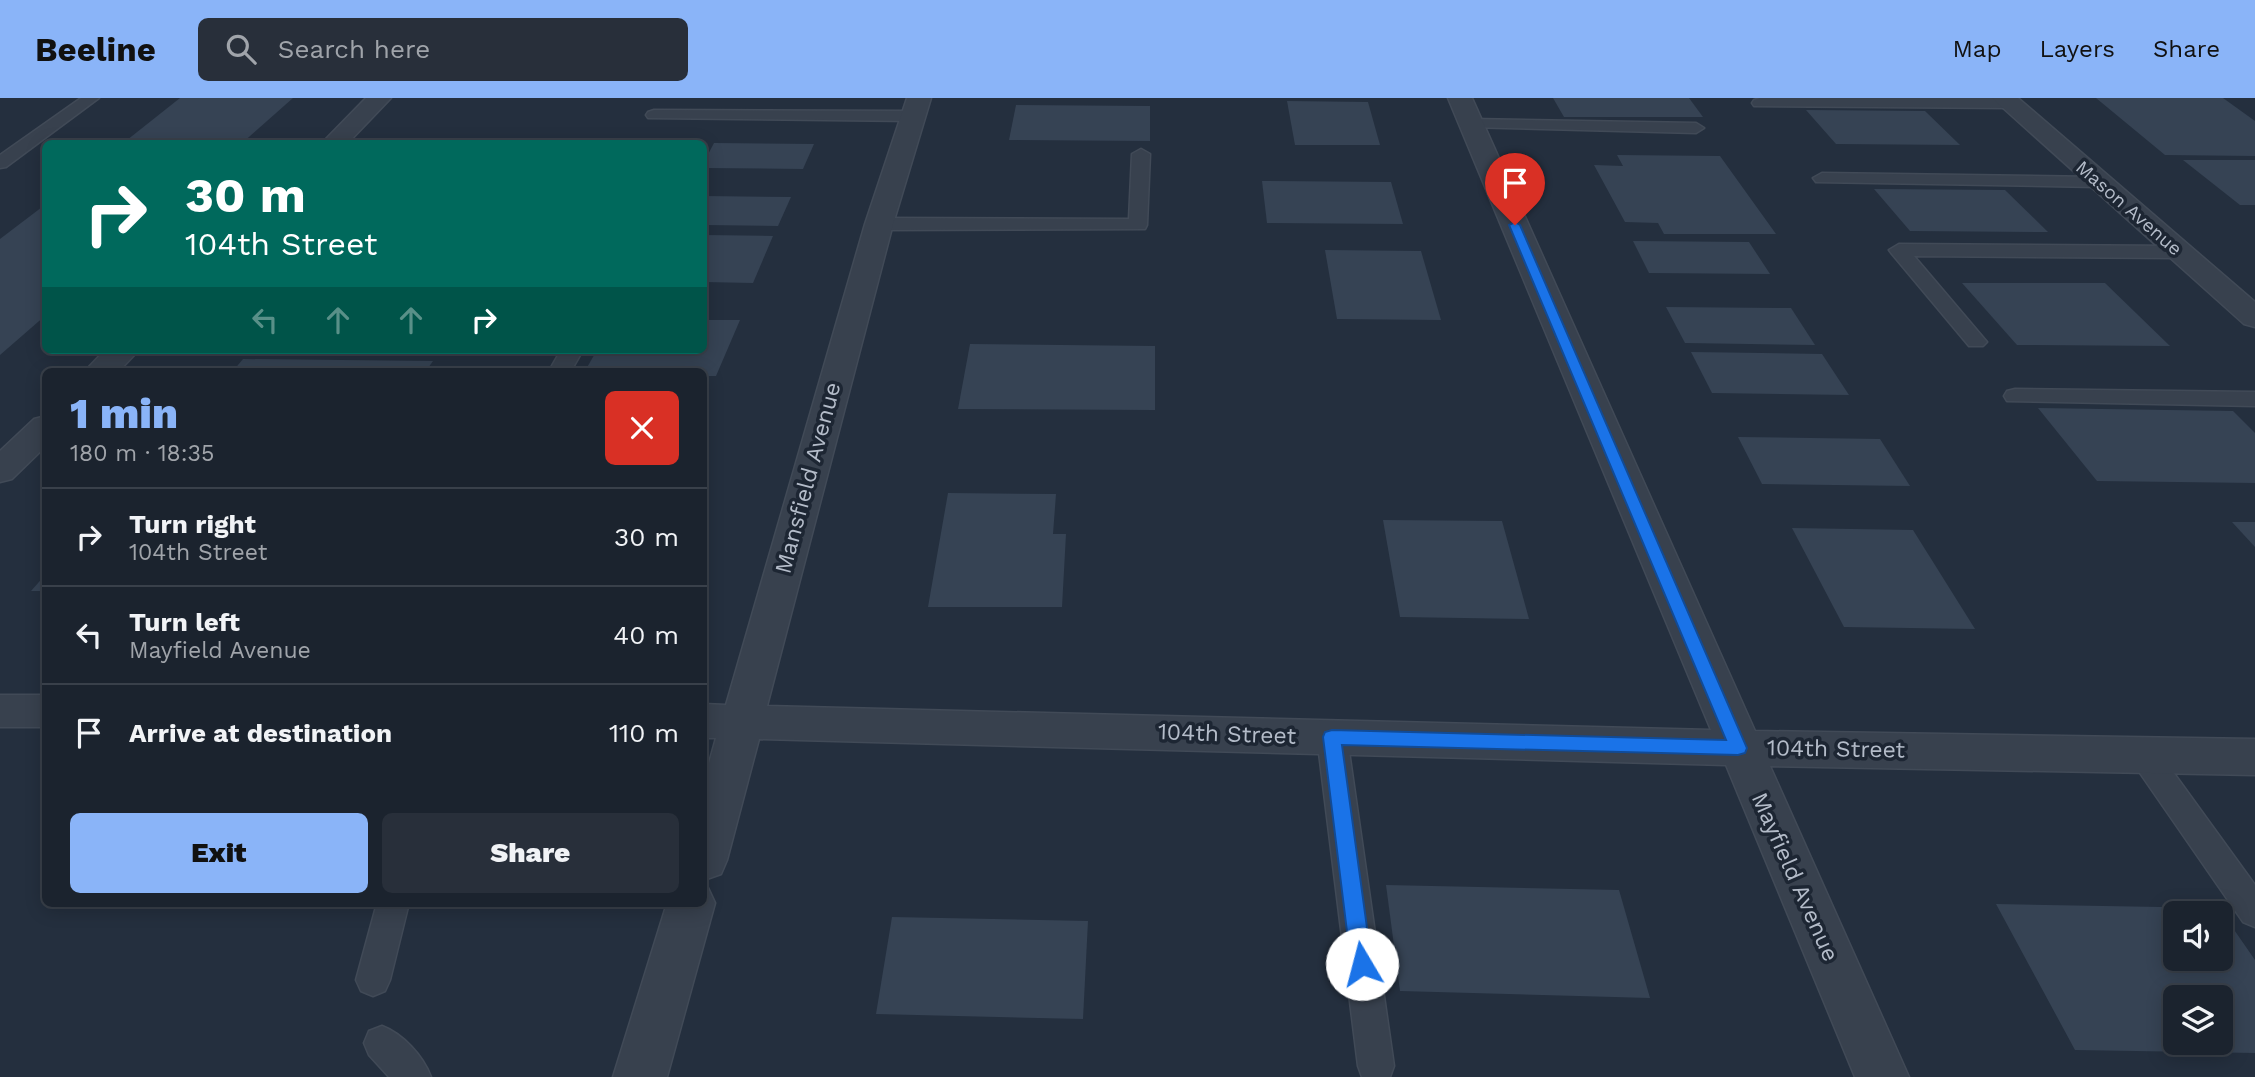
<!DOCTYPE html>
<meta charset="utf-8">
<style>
:root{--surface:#1b232e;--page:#282f3a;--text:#f1f3f6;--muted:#a0a4aa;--line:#39404a;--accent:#8ab4f8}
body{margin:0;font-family:"Work Sans",sans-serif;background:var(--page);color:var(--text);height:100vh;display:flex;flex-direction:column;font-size:26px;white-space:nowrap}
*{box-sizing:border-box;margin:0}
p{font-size:23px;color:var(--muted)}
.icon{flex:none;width:38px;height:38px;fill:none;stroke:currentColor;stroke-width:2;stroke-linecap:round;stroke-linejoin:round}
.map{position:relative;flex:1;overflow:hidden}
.details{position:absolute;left:42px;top:270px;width:665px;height:539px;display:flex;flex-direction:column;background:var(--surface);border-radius:10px;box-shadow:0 4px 18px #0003,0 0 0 2px var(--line)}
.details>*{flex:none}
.hud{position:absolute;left:42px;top:42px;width:665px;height:214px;border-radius:10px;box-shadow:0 4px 18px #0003,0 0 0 2px var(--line);background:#00695c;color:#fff;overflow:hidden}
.controls{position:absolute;left:2163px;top:803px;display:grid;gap:14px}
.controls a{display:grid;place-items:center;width:70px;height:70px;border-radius:10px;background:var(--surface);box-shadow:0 4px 18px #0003,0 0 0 2px var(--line);font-size:35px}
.pin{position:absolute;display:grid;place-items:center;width:60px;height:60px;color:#fff;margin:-72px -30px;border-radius:50% 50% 50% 0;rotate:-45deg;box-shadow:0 0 7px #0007}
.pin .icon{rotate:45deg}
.me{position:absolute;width:77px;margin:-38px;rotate:352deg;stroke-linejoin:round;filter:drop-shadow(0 0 5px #0008)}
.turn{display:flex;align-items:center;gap:24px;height:147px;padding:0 28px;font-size:32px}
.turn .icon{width:91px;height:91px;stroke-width:2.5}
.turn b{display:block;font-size:49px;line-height:60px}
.lanes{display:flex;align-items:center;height:66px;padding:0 28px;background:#0003;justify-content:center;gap:35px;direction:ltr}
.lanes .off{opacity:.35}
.round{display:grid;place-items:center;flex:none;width:74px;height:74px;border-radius:10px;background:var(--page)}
.summary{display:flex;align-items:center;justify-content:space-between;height:119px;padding:0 28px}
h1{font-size:42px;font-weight:800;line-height:52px;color:var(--accent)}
.button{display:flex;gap:14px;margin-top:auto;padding:14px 28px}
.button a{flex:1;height:80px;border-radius:10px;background:var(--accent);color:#111;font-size:28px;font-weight:800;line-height:80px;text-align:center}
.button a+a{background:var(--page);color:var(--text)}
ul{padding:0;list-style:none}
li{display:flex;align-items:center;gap:21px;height:98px;padding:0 28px;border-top:2px solid var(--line)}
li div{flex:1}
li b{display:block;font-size:26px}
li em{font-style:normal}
header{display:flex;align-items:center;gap:42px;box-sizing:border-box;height:98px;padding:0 35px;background:var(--accent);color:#111}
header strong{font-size:33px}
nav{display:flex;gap:38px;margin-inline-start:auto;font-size:24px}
.search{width:490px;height:63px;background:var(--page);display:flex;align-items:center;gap:18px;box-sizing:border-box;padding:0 24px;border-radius:10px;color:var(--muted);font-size:26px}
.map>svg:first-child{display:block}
.building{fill:#364354;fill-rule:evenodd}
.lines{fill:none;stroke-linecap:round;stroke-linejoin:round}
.service-casing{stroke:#414a57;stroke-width:3}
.minor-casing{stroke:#414a57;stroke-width:3}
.service{fill:#38414e;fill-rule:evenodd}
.minor{fill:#38414e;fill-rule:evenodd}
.route{fill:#1a73e8;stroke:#114b97;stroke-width:2}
.labels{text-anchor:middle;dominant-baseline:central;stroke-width:7;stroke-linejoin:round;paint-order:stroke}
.far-street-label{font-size:19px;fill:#b4bcc9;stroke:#1d2633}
.street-label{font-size:23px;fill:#b4bcc9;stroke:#1d2633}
</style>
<header>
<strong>Beeline</strong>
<div class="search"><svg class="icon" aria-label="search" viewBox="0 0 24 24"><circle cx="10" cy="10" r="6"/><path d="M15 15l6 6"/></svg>Search here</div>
<nav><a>Map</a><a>Layers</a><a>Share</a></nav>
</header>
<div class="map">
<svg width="2255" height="979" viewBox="0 0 2255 979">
<rect width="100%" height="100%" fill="#242f3e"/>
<g class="building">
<polygon points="180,0 293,0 241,46 122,46"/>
<polygon points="1553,0 1689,0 1703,19 1564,19"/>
<polygon points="2096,0 2223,0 2255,23 2255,58 2165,57"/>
<polygon points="1287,3 1368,4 1380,47 1295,47"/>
<polygon points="1016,7 1150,8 1150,43 1009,42"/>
<polygon points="1806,12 1925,13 1960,47 1836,46"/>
<polygon points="714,45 814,46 803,71 704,70 704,64"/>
<polygon points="1617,57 1720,58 1776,136 1664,136 1658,125 1625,124 1594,67 1623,68"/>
<polygon points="2183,62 2255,62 2255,107 2240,107"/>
<polygon points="1262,83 1391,84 1403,126 1267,125"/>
<polygon points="1874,91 2005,92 2048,134 1910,133"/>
<polygon points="704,98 791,99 778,128 704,127"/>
<polygon points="46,106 46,217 0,257 0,141"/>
<polygon points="704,137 773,138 753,185 704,184"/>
<polygon points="1633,143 1749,144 1770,176 1649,175"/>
<polygon points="1325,152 1421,153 1441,222 1337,221"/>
<polygon points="1962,185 2105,185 2170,248 2017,247"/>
<polygon points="1666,209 1791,210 1815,247 1685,245"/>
<polygon points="704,222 740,222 716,278 704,278 704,273 585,273 597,252 704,252"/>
<polygon points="970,246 1155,248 1155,312 958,311"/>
<polygon points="1691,254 1822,256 1849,297 1712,295"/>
<polygon points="243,261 433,263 426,273 233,273"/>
<polygon points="2038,310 2233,313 2255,335 2255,385 2097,383"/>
<polygon points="1738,339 1880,341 1910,388 1762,386"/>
<polygon points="948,395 1056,396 1053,436 1066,436 1062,509 928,509"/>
<polygon points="1383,422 1502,423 1529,521 1400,519"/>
<polygon points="2232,424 2255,424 2255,449"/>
<polygon points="1792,430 1913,432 1975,531 1844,529"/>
<polygon points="46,476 46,493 31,493"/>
<polygon points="1386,787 1619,792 1650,900 1400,893"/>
<path d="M1996,806l223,4 36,52v93l-180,-3zM2175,816h46v45h-46zM2175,900h46v45h-46z"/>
<polygon points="892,819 1088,823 1083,921 876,916"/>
</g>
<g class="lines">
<defs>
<g id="service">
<polygon points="81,0 99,0 6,69 0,70 0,57"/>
<polygon points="1760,0 2010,0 2018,5 2010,10 1754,8 1752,5 1754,2"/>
<polygon points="654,12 913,13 921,18 913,23 648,20 646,17 648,14"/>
<polygon points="1471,21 1696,25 1704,30 1696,35 1465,29 1463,26 1465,23"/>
<polygon points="1141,51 1150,56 1147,127 1145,131 879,132 870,126 879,120 1129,121 1132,56"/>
<polygon points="1822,75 2098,79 2107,84 2098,89 1816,84 1813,80"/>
<polygon points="1899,146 2179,148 2189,154 2179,160 1914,158 1987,244 1983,248 1969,248 1892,156 1889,152"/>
<polygon points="561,252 583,252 571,273 549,273"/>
<polygon points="2015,291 2255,294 2255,308 2007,303 2004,298 2007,293"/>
<polygon points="1332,627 1342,631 1347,639 1394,968 1390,979 1362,979 1358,968 1317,639 1322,631"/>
<polygon points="2144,645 2155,649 2255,787 2255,829 2243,824 2133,665 2129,657 2133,649"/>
<polygon points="377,805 409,805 390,882 385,893 373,898 361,893 356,882"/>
<path d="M382,928c21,8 41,30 49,51h-42l-20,-22 -5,-12 5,-12z"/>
</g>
<g id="minor">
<polygon points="366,0 391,0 347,46 321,46"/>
<polygon points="907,0 931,0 893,126 767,608 1711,632 1448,0 1472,0 1755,633 2255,641 2255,677 1770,668 1909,979 1855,979 1726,667 759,641 727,762 721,776 704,782 704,683 716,640 704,640 704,606 726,607 865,126"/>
<polygon points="1992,0 2018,0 2255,204 2255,229 2244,226"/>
<polygon points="105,252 139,252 119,273 85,273"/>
<polygon points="46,318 46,348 12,381 0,384 0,353 34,321"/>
<rect x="0" y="597" width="46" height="32"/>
<polygon points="704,788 708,790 715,805 667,979 613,979 667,805 704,805"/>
</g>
</defs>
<use href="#service" class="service-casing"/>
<use href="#minor" class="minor-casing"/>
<use href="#service" class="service"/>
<use href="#minor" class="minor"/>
</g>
<polygon class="route" points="1515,124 1520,127 1747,650 1745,655 1738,657 1342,647 1372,866 1369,873 1362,875 1355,873 1351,866 1323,639 1325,634 1332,632 1726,642 1509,127"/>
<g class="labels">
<g class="far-street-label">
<text transform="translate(2129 110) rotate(41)">Mason Avenue</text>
</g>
<g class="street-label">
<text transform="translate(808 380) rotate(-75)">Mansfield Avenue</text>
<text transform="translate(1227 636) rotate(2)">104th Street</text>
<text transform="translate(1836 651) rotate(1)">104th Street</text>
<text transform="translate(1795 779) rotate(66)">Mayfield Avenue</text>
</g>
</g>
</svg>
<div class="controls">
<a><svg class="icon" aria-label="sound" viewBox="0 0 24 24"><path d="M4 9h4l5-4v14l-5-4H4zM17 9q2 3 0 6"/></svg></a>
<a><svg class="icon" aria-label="layers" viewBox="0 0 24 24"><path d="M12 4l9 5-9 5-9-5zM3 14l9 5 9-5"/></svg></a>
</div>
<div class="pin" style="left:1515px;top:127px;background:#d93025"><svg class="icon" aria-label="arrive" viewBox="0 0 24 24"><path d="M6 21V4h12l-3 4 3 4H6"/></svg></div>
<svg class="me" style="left:1362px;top:866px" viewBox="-20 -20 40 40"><circle r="19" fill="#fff"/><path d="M0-13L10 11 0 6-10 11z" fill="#1a73e8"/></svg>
<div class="hud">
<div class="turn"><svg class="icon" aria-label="right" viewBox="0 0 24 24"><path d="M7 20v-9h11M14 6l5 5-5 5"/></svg><div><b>30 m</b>104th Street</div></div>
<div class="lanes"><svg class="icon off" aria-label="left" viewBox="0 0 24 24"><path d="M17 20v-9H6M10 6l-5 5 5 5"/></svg><svg class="icon off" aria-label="ahead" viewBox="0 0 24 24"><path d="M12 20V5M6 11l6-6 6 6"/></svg><svg class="icon off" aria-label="ahead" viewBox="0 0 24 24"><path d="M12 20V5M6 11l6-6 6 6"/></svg><svg class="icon" aria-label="right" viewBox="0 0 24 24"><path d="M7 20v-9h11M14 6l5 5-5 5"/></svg></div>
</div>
<section class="details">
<div class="summary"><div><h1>1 min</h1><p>180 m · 18:35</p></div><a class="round" style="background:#d93025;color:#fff"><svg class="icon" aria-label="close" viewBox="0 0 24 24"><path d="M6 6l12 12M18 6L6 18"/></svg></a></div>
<ul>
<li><svg class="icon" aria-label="right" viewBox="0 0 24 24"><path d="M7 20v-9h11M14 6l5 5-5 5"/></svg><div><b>Turn right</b><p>104th Street</p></div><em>30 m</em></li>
<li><svg class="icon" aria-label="left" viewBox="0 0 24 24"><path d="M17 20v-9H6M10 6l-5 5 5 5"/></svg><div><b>Turn left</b><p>Mayfield Avenue</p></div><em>40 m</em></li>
<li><svg class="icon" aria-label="arrive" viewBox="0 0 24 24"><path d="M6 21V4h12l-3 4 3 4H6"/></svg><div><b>Arrive at destination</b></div><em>110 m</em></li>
</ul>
<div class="button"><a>Exit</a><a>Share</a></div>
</section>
</div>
